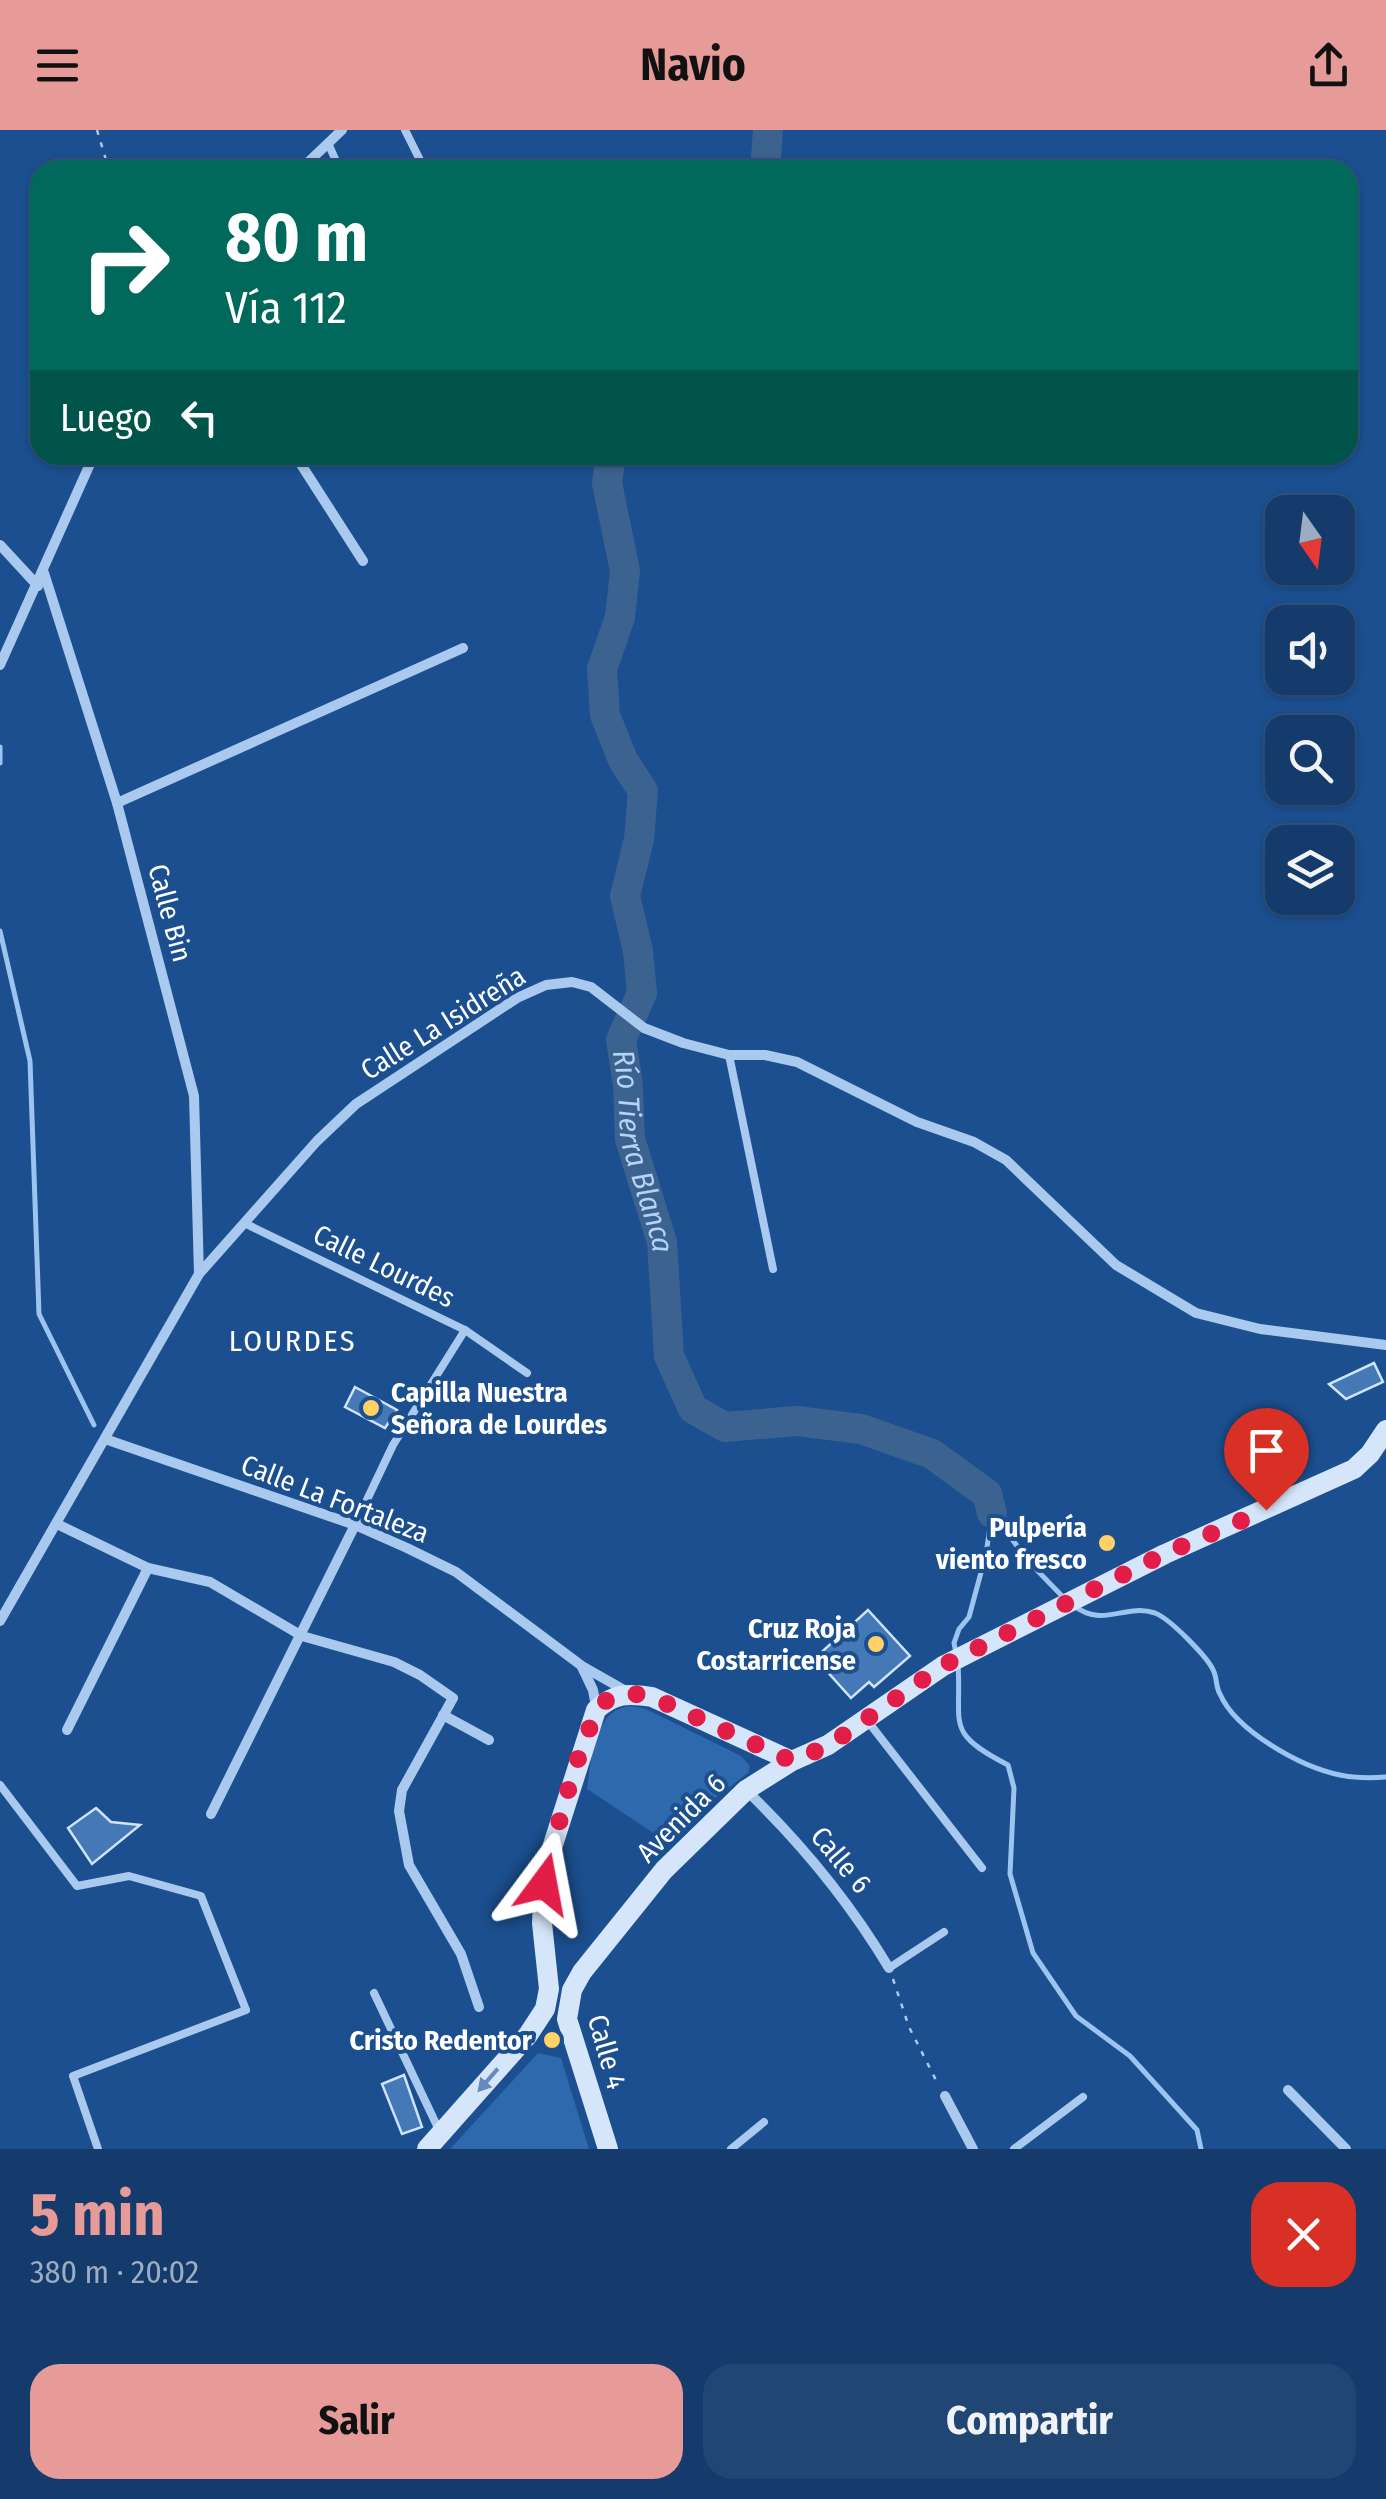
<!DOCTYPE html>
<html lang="es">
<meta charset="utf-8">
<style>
:root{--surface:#143b6b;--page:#214673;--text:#f1f3f6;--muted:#9dadc1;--line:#33557e;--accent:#e69b98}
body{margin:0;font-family:"Fira Sans Condensed",sans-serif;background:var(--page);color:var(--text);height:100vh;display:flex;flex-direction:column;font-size:38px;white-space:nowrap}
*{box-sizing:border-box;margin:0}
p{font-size:32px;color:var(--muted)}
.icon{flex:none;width:55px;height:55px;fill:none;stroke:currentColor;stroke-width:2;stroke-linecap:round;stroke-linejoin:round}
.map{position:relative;height:2019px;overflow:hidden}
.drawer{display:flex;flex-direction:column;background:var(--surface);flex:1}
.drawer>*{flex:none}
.top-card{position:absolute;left:30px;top:30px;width:1328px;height:305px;border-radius:30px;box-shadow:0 2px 8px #0004,0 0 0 2px var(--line);background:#00695c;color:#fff;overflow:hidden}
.needle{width:65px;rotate:166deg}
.controls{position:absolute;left:1265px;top:365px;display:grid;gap:20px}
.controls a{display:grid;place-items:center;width:90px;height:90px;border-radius:20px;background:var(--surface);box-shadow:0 2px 8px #0004,0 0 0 2px var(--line);font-size:50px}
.pin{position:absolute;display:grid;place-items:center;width:85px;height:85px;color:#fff;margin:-102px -42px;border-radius:50% 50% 50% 0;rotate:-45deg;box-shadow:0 0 10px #0007}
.pin .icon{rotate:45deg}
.me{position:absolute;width:110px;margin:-55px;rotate:13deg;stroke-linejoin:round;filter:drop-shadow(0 0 8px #0008)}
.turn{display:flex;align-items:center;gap:35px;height:210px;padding:0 30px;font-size:45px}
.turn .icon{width:130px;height:130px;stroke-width:2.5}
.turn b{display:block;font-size:70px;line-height:85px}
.then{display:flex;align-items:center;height:95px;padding:0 30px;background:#0003;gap:20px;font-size:38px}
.round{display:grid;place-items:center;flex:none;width:105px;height:105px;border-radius:30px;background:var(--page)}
.overview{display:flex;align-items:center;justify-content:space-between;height:170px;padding:0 30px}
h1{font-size:60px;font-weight:700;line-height:75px;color:var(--accent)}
.action{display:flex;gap:20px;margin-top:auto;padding:20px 30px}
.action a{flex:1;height:115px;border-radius:30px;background:var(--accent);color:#111;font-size:40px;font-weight:700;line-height:115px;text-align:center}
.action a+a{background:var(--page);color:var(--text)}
header{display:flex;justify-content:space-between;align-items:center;height:130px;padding:0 30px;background:var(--accent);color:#111;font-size:45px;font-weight:700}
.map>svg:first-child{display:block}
.grass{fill:#2e69ad}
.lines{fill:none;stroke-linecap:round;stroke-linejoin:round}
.stream{stroke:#9cc4f0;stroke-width:5}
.river{stroke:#3c6290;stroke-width:30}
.building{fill:#4478b7;stroke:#cfe3fa;stroke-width:2.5}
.path{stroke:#a9c9ee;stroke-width:2.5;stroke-dasharray:5 8;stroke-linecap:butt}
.lane{stroke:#a9c9ee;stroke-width:8}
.street{stroke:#a9c9ee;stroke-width:10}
.secondary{stroke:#d6e6fa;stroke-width:20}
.oneway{fill:#668bba}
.route{stroke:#e11d48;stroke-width:18;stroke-dasharray:0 32.4}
.poi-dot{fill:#ffd166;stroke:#1b4f8f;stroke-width:4}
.labels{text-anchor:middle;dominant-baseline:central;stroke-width:8;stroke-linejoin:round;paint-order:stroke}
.street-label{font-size:28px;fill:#fff;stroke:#1b4f8f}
.poi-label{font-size:28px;font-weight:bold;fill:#fff;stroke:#1b4f8f;text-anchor:end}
.water-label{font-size:30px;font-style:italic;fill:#b5d3f5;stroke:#1b4f8f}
.neighbourhood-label{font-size:30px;letter-spacing:2.5px;fill:#fff;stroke:#1b4f8f}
</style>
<header><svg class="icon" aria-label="menu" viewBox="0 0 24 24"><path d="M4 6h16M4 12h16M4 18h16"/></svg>Navio<svg class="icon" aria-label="share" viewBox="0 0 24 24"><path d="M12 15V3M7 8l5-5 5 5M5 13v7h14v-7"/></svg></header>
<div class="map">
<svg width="1386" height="2019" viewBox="0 0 1386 2019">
<rect width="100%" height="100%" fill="#1b4f8f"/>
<g class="grass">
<path d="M631,1576l15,3 95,47 9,10 -2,7 -44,33 -37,36 -80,-53c4,-29 7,-81 44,-83z"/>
<polygon points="538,1923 561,1928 589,2019 450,2019"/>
</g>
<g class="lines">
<g class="stream">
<polyline points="0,617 0,633"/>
<polyline points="0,801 30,931 39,1184 94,1295"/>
<polyline points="994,1385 1029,1432 1064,1468"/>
<path d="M1073,1475c30,24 51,-2 82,8 14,5 54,45 59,59 3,7 2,16 6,22 16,37 81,73 120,81 14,3 32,3 46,2"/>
<polyline points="956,1523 954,1513 959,1499 969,1487 986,1424 992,1383"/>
<path d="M958,1534c4,62 -14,68 50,101l6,23 -4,86 23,79 43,63 54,40 67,74 4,19"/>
</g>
<g class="river">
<polyline points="765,40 768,0"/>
<path id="s1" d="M611,325l-4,28 18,88 -5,46 -18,52 3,46 18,45 20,31 -4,48 -14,57 13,55 4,42 -21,47 7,45 2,54 32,103 7,114 24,53 32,18 72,-6 64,8 71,25 55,40 5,19"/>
</g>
</g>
<g class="building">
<polygon points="1374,1233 1383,1252 1346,1269 1329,1254"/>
<polygon points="355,1257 397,1280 385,1298 345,1277"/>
<polygon points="868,1480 910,1526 874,1557 869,1552 851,1568 815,1528"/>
<polygon points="96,1678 111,1692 140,1695 92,1734 68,1698"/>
<polygon points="404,1945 422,1997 402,2004 382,1954"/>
</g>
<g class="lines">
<g class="path">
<polyline points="97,0 109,40"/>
<polyline points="893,1849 909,1897 939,1956"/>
</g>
<g class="lane">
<polyline points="405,0 425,40"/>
<polyline points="328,13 340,40"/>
<polyline points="729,925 773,1139"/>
<polyline points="244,1093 465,1200 527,1243"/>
<polyline points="355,1395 393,1315 465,1200"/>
<polyline points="866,1589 982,1738"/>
<polyline points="0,1655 77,1756 129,1746 201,1766 246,1880 73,1946 98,2019"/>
<polyline points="889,1838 944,1802"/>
<polyline points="374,1863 439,2000"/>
<polyline points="731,2019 764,1992"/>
<polyline points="1014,2019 1083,1967"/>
</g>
<g class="street">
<polyline points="300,40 342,0"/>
<polyline points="295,325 363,431"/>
<polyline points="0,415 38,456"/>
<polyline points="44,443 117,673 194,966 199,1144"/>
<polyline points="0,535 94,325"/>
<polyline points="117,673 463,518"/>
<polyline points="105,1309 355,1395 407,1418 456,1442 582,1536 626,1561"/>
<polyline points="57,1394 148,1438 210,1452 302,1506 394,1532 420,1545 453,1568 402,1660 399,1681 409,1735 461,1824 479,1877"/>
<polyline points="0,1491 199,1144 317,1011 356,974 517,868 546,855 572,852 591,857 644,898 683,913 729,925 765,925 797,932 917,992 974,1012 1006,1030 1116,1135 1196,1183 1260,1199 1386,1215"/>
<polyline points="582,1537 593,1560 596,1577"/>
<polyline points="443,1585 489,1610"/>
<polyline points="67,1600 148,1438"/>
<path d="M747,1661c56,54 102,110 142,177"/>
<polyline points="211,1684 355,1395"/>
<polyline points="1288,1960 1346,2019"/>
<polyline points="945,1966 973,2019"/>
</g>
<g class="secondary">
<path d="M427,2019l101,-114 17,-26 4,-20 -7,-66 2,-39 7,-33 45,-141c18,-17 32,-17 56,-13l140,64"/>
<polyline points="608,2019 567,1889 572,1860 582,1842 664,1740 746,1660 792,1631 828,1615 943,1536 1165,1424 1354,1339 1370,1324 1386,1300"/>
</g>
</g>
<defs><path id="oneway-solid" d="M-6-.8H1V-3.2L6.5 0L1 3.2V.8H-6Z" transform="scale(2.5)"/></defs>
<use class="oneway" href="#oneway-solid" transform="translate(488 1950) rotate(131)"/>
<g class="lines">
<path class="route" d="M544,1754c7,-33 40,-168 63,-184 14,-10 30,-6 45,-3l140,64 36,-15 114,-80 222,-112 102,-44"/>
</g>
<g class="poi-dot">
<circle cx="371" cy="1278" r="10"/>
<circle cx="1107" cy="1413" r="10"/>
<circle cx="876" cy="1514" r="10"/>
<circle cx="552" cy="1910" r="10"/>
</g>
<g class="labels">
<g class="street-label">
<text transform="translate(170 783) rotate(75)">Calle Bin</text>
<text transform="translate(443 893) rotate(-32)">Calle La Isidreña</text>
<text transform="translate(384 1136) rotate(26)">Calle Lourdes</text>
<text transform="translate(335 1369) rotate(21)">Calle La Fortaleza</text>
<text transform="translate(681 1688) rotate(-45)">Avenida 6</text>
<text transform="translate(841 1730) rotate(50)">Calle 6</text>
<text transform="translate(607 1922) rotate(74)">Calle 4</text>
</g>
<g class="poi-label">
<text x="391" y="1262" text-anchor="start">Capilla Nuestra<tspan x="391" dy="32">Señora de Lourdes</tspan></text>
<text x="1087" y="1397">Pulpería<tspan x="1087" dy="32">viento fresco</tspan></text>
<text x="856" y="1498">Cruz Roja<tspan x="856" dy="32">Costarricense</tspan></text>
<text x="532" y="1910">Cristo Redentor</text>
</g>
<g class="water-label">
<text stroke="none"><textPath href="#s1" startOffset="722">Río Tierra Blanca</textPath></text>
</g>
<g class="neighbourhood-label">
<text x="293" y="1211">LOURDES</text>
</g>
</g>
</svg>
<div class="controls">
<a><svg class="needle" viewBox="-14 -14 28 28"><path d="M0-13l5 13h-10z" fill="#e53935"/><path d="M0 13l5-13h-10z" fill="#9dadc1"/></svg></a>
<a><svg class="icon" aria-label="sound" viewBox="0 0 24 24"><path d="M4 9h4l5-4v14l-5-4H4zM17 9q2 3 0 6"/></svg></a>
<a><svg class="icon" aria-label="search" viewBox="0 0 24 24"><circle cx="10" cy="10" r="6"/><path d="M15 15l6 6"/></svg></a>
<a><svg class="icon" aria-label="layers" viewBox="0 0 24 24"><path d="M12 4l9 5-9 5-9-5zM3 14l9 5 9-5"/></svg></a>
</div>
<div class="pin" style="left:1266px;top:1380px;background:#d93025"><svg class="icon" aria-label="arrive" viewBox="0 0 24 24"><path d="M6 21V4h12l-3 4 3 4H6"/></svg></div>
<svg class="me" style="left:544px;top:1754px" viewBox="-20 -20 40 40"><path d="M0-17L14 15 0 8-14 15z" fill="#e11d48" stroke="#fff" stroke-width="4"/></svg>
<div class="top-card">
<div class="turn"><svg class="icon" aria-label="right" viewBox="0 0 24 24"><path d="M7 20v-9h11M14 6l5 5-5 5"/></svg><div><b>80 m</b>Vía 112</div></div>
<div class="then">Luego<svg class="icon" aria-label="left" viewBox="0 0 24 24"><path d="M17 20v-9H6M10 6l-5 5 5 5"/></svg></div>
</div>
</div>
<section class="drawer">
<div class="overview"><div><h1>5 min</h1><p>380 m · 20:02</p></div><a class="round" style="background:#d93025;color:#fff"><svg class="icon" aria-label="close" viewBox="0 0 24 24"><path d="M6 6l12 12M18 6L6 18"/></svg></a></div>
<div class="action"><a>Salir</a><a>Compartir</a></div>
</section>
